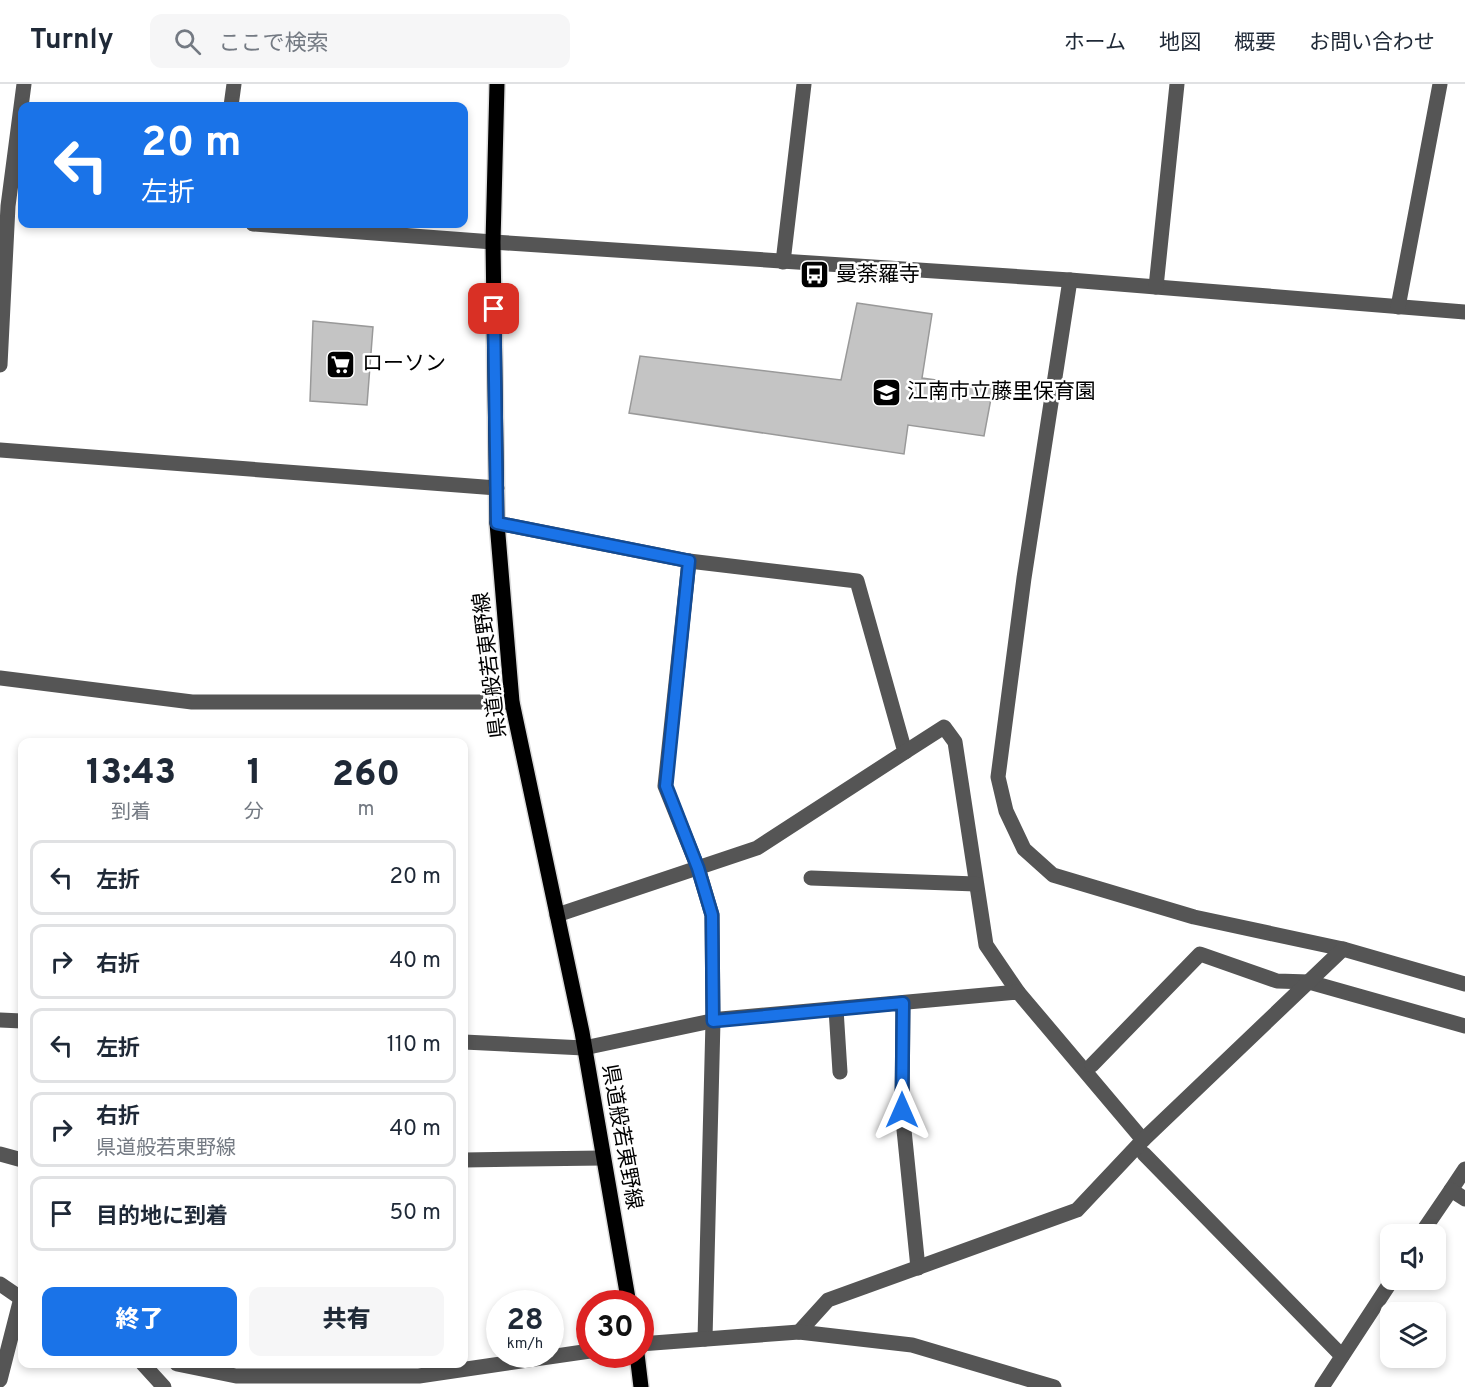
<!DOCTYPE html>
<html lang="ja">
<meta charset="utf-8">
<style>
:root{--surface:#fff;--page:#f6f6f7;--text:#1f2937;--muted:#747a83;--line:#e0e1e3;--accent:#1a73e8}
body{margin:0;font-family:Overpass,"Noto Sans JP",sans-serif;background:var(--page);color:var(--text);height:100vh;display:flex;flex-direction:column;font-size:22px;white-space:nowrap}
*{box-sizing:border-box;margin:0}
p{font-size:20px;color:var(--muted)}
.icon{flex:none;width:33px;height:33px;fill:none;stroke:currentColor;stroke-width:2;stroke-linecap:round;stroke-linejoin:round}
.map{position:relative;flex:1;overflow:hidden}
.details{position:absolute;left:18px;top:654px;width:450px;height:630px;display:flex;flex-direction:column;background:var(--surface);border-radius:12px;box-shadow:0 3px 9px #0003}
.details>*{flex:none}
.banner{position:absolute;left:18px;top:18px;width:450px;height:126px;border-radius:12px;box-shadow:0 3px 9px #0003;background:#1a73e8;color:#fff;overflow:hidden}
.buttons{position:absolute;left:1380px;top:1140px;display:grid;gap:12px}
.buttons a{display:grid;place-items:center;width:66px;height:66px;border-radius:12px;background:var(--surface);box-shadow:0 3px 9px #0003;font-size:30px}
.speed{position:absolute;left:486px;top:1206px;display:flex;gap:12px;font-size:30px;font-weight:700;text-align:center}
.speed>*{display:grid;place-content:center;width:78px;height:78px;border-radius:50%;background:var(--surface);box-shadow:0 3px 9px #0003;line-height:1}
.speed small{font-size:15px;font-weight:400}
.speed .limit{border:9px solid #d22;background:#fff;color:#111}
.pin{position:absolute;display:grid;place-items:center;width:51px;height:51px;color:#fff;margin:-26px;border-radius:12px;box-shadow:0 3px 9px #0006}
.me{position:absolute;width:66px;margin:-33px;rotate:0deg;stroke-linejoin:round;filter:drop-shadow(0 0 4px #0008)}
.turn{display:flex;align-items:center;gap:21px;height:126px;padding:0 24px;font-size:27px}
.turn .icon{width:78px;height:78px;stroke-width:2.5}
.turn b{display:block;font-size:42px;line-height:51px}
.eta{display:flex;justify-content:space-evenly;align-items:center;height:102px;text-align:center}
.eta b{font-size:36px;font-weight:800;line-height:42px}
.button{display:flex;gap:12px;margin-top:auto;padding:12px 24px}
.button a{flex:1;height:69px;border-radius:12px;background:var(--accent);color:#fff;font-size:24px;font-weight:800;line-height:69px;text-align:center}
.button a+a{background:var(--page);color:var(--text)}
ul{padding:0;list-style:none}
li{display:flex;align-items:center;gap:18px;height:75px;margin:0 12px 9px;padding:0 12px;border:3px solid var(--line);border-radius:12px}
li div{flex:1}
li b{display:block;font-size:22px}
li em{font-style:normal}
header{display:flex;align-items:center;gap:36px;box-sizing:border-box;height:84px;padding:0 30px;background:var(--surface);border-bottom:2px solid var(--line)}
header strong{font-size:28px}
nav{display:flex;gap:33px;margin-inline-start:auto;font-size:21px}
.search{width:420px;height:54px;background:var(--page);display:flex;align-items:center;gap:15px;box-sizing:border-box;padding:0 21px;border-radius:12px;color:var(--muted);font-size:22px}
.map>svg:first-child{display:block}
.building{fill:#c4c4c4;stroke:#999;stroke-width:1.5}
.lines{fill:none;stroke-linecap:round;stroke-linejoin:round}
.major-casing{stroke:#dbdbdb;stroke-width:18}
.minor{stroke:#555;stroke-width:15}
.major{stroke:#000;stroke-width:15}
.route-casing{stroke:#114b97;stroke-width:15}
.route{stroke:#1a73e8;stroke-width:10}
.labels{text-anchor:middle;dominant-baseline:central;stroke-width:5;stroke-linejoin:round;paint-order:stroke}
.poi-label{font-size:21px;fill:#000;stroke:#fff;text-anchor:start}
.street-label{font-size:21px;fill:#000;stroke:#fff}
</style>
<header>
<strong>Turnly</strong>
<div class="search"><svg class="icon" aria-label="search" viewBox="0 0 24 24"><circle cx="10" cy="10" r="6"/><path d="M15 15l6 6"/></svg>ここで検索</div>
<nav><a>ホーム</a><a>地図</a><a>概要</a><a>お問い合わせ</a></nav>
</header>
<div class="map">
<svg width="1465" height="1303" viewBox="0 0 1465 1303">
<rect width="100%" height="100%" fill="#fff"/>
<g class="building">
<polygon points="857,219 932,230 922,294 993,304 984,352 908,341 904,370 629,329 640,272 841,296"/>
<polygon points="313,237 373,243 367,321 310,317"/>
</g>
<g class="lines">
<defs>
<g id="major">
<polyline points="497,0 493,158 497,439 512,618 582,948 629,1220"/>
<polyline points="637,1270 641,1303"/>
</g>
</defs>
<use href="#major" class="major-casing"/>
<g class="minor">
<polyline points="231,22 234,0"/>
<polyline points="253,140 493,158 1070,196 1465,228"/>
<polyline points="783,178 804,0"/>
<polyline points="1070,196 1024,494 998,693 1006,727 1024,765 1053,791 1194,833 1343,865 1465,900"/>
<polyline points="1156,203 1177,0"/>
<polyline points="1398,223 1440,0"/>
<polyline points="0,281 8,122 24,0"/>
<polyline points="0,366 497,404"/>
<polyline points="497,439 689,477 857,497 905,668 757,764 557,831"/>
<polyline points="689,477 665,702 698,784 712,831 713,937 705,1255"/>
<polyline points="0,594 192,618 512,618"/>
<polyline points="905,668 944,643 955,658 986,861 1018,908"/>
<polyline points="811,794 976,800"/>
<polyline points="903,919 902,1026 918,1184"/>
<polyline points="836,925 840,988"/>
<polyline points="0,936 22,937"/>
<polyline points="464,958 584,964 721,935 1018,908 1143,1056"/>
<polyline points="1092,981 1200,870 1277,897 1309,898 1465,942"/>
<polyline points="0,1070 22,1076"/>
<polyline points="1144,1070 1342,1272"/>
<polyline points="464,1076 603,1074"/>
<polyline points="1451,1106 1465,1085"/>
<polyline points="1421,1150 1451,1106 1465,1115"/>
<polyline points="0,1200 22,1215"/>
<polyline points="799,1248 828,1216 1077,1126 1143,1056 1343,865"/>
<polyline points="640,1260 799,1248 912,1261 1054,1303"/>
<polyline points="143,1280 164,1303"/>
<polyline points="177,1280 236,1292 419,1292 590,1267"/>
<polyline points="0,1296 21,1214"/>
<polyline points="1322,1303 1392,1196"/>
</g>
<use href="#major" class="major"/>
</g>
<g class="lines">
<defs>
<polyline id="route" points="494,225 497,439 689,477 666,702 698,784 712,831 713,937 903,919 902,1026"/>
</defs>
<use href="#route" class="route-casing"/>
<use href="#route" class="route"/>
</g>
<defs>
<symbol id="bus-square" viewBox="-11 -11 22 22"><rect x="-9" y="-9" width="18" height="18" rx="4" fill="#000" stroke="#fff"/><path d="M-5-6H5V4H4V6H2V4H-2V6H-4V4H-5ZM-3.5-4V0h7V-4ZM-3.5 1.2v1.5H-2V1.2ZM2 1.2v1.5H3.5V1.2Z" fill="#fff"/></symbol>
<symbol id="supermarket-square" viewBox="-11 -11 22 22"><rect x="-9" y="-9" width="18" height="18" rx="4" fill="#000" stroke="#fff"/><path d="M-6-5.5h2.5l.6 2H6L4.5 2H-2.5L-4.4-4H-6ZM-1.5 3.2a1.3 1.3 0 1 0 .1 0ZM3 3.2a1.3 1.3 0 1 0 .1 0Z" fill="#fff"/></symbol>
<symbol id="school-square" viewBox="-11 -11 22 22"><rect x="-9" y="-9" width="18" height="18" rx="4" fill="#000" stroke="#fff"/><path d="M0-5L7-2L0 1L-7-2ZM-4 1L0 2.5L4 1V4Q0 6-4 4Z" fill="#fff"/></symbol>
</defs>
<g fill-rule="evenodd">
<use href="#bus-square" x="798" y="174" width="33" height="33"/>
<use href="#supermarket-square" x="324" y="264" width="33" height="33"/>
<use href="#school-square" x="870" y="292" width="33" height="33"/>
</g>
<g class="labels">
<g class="poi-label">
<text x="836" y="191">曼荼羅寺</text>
<text x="362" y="280">ローソン</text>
<text x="907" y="308">江南市立藤里保育園</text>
</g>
<g class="street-label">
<text transform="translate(491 581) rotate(-97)">県道般若東野線</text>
<text transform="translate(621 1053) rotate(80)">県道般若東野線</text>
</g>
</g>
</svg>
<div class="buttons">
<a><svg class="icon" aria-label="sound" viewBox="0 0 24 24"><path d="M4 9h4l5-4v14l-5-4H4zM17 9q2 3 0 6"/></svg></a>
<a><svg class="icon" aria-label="layers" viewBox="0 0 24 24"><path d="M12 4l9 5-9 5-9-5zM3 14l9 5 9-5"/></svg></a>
</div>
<div class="speed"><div>28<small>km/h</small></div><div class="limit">30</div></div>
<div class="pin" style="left:494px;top:225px;background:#d93025"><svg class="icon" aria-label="arrive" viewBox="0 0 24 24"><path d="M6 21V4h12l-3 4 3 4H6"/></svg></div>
<svg class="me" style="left:902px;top:1026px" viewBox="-20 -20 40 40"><path d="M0-17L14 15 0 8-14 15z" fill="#1a73e8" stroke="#fff" stroke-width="4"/></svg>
<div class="banner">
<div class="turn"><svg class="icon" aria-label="left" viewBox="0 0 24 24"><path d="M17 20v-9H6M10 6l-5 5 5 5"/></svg><div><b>20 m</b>左折</div></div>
</div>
<section class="details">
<div class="eta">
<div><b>13:43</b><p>到着</p></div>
<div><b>1</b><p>分</p></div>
<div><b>260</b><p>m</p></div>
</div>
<ul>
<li><svg class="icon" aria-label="left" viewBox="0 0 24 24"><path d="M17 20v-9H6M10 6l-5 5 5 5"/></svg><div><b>左折</b></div><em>20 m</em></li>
<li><svg class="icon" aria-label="right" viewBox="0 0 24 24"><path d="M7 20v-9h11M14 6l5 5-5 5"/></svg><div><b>右折</b></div><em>40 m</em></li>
<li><svg class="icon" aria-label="left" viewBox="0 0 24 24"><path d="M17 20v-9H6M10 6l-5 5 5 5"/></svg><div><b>左折</b></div><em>110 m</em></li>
<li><svg class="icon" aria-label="right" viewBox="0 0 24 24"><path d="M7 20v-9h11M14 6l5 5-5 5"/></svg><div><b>右折</b><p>県道般若東野線</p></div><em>40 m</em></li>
<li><svg class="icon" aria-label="arrive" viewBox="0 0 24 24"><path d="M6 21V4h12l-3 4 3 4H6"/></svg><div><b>目的地に到着</b></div><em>50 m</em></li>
</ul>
<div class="button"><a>終了</a><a>共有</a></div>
</section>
</div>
